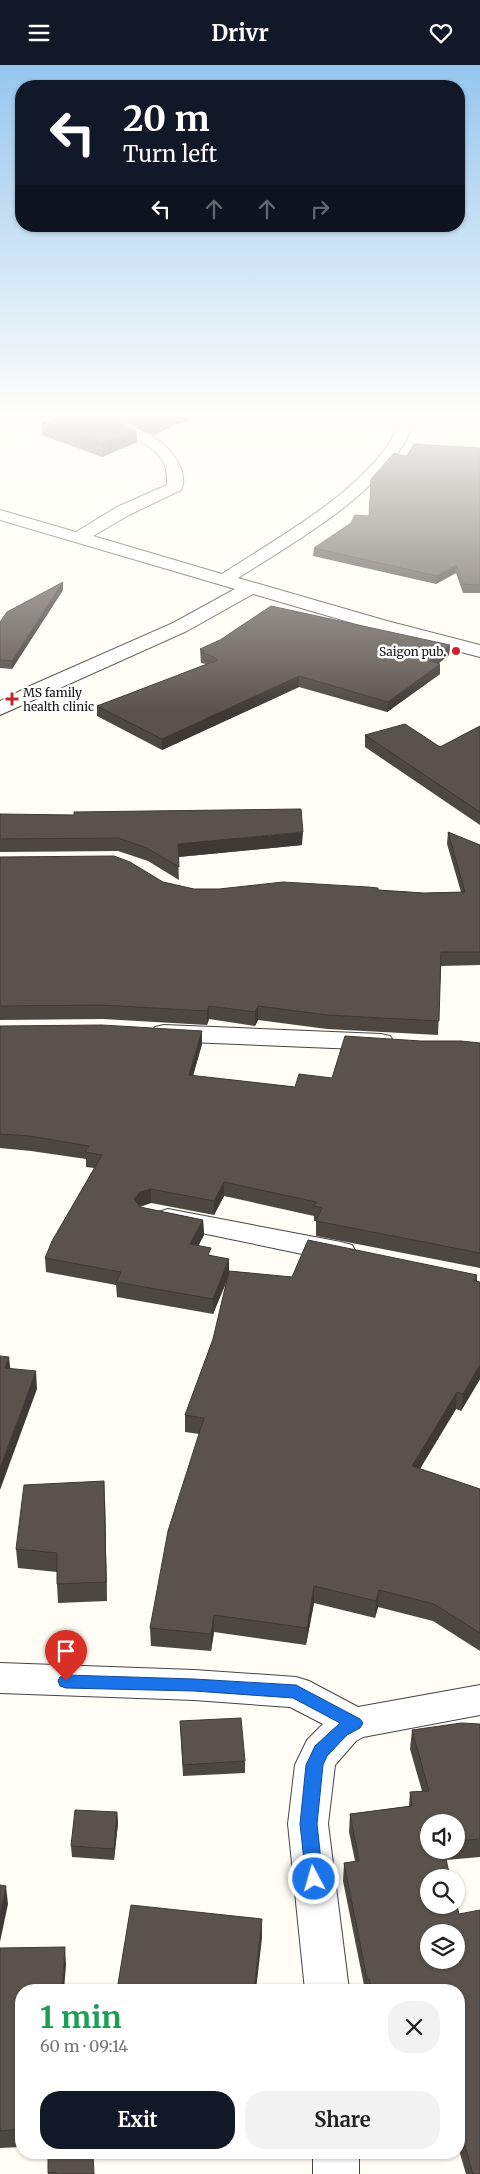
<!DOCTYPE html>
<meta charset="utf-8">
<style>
:root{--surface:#fff;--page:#f2f2f2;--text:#222;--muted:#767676;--accent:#111827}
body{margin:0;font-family:Merriweather,serif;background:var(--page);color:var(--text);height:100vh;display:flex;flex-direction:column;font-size:19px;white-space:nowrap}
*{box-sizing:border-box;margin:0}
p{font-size:16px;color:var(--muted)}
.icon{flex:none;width:28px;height:28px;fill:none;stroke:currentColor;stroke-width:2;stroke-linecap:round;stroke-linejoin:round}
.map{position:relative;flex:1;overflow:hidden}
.details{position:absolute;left:15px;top:1919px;width:450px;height:175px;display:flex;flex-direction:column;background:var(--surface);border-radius:20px;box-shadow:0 1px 4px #0004}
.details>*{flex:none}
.top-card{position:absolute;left:15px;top:15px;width:450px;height:152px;border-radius:20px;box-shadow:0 1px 4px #0004;background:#111827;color:#fff;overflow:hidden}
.buttons{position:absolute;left:420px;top:1749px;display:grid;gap:10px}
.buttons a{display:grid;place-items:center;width:45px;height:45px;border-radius:50%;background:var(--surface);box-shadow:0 1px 4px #0004;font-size:25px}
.pin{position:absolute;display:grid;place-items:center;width:42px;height:42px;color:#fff;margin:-51px -21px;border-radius:50% 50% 50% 0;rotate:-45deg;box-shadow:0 0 5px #0007}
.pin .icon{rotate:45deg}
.me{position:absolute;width:55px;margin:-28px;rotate:354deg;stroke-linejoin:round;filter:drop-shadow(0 0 4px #0008)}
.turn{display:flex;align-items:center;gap:18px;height:105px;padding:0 25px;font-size:22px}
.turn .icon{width:65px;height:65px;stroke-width:2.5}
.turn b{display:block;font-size:35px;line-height:42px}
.lanes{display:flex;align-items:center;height:48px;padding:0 25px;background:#0003;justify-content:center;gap:25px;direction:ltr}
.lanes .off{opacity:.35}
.round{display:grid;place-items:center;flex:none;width:52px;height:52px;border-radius:20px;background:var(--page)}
.head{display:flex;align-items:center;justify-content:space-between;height:85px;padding:0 25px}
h1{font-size:30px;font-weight:700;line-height:38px;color:#1e9e55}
.cta{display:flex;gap:10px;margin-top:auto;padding:10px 25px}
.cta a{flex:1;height:58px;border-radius:20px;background:var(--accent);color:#fff;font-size:20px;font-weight:700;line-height:58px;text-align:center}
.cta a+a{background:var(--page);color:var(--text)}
header{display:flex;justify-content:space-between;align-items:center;height:65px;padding:0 25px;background:var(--accent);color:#fff;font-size:22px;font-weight:700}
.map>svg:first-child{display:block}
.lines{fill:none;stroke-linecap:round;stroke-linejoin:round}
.minor-casing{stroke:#444;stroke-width:2}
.minor{fill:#fff;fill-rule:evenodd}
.wall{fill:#4d4742;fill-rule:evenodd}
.shaded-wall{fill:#3f3936}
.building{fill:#5a524d;stroke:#3f3936;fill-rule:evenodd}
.route{fill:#1a73e8;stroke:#114b97}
.poi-dot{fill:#c4262e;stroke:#fff;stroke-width:2}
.labels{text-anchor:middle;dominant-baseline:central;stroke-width:5;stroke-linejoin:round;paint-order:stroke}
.far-poi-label{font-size:12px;fill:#111;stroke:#fff;text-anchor:end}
</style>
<header><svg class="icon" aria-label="menu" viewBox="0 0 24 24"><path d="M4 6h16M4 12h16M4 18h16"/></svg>Drivr<svg class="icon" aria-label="heart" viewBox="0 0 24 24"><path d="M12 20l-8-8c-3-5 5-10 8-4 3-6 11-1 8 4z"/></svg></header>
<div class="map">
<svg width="480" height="2109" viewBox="0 0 480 2109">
<rect width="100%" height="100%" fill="#fffdf5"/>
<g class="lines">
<defs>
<g id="minor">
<path d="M66,352c39,0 93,8 113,47 4,7 6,20 2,26l-52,25 -36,21 129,38c55,-36 124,-73 164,-126 7,-9 10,-21 15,-31h15c-5,10 -8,22 -15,31 -34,54 -110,96 -163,130l149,43 93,24v12l-107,-28 -120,-35 -66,37 -187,84v-14l30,-15 143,-63 62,-34 -235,-69v-10l76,22 41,-25 50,-22c0,-5 0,-11 -1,-16 -9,-34 -70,-42 -98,-49z"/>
<polygon points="164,960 381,969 390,971 394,977 390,983 381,985 164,976 155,974 151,968 155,962"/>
<polygon points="168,1144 341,1177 352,1180 356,1187 352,1194 341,1197 158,1159 153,1153 158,1147"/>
<polygon points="0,1598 194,1605 296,1612 309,1616 358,1642 480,1620 480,1650 363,1672 356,1676 335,1700 328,1759 349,1925 305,1925 288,1759 295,1700 307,1675 323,1659 290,1642 194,1635 0,1628"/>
<rect x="313" y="2088" width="46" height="21"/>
</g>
</defs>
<use href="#minor" class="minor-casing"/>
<use href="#minor" class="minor"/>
</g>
<g class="wall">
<polygon points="102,352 194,352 153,370 130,359"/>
<polygon points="42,358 136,365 137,377 102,392 42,370"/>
<polygon points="480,383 480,528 463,528 456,508 436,519 313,491 314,483 369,451 407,391"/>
<polygon points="63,517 63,525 12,604 0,603 0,557"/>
<polygon points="450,580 449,590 439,598 440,609 387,647 299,622 162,685 97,651 97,641 206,599 201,598 200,584"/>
<polygon points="480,661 480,760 365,682 365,670 440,682"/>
<polygon points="0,749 302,780 178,792 179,815 148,796 118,786 0,787"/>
<polygon points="448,767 480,780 480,900 441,901 438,970 327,964 258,955 255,961 209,954 207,960 103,954 0,955 0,792 163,817 194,824 378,825 424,828 461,827 447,779"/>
<polygon points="0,961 202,966 202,979 193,1011 295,1022 332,1013 421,976 480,978 480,1203 316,1171 316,1156 314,1156 314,1151 224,1131 214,1150 151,1138 140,1142 203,1155 204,1170 198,1181 211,1191 229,1194 229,1206 292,1212 477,1210 477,1216 480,1217 480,1314 461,1346 456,1344 420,1404 480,1424 480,1586 433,1556 378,1542 375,1553 314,1538 306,1580 214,1567 211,1586 151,1581 150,1563 199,1369 185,1367 185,1350 213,1274 227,1216 213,1249 117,1232 116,1220 46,1207 45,1193 94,1103 86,1102 86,1094 31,1086 0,1083"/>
<polygon points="105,1435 107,1536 58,1538 57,1519 57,1507 18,1503 16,1484"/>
<polygon points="180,1656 245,1696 245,1708 183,1711"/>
<path d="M480,1659v133l-34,3 34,314h-14l-7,-24v-160h-94l-22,-109 1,-18 11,-2 -6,-29 1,-18 59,-8 1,-14 12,-1 -12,-42 2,-19zM456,1758v27h-27z"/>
<polygon points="117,1747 118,1758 114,1795 72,1792 71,1781"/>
<polygon points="0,1883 66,1900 21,1925 21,2082 0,2083"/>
<polygon points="48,2088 95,2109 48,2109"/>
</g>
<g class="shaded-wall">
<polygon points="166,352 194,352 153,370 153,358"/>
<polygon points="136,365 137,377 102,392 102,379"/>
<polygon points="456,500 456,508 436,519 437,511"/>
<polygon points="63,517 63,525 12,604 12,596"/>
<polygon points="450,580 449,590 429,606 430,596"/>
<polygon points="440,599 440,609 387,647 388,637"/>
<polygon points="299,611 299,622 162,685 162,674"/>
<polygon points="303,767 302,780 178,792 178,779"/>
<polygon points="209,941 209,954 207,960 207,946"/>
<polygon points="258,941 258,955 255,961 255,947"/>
<polygon points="202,966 202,979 189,1024 189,1010"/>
<polygon points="224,1117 224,1131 214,1150 214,1136"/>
<polygon points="151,1124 151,1138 140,1141 134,1149 134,1134 140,1127"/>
<polygon points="203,1155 204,1170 191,1194 190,1179"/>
<polygon points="229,1194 229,1209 213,1249 213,1234"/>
<polygon points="9,1292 11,1310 5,1303"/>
<polygon points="480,1300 480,1314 461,1346 463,1329"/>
<polygon points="36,1306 37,1324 0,1425 0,1403"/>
<polygon points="457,1327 456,1344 411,1418 412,1401"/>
<polygon points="104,1416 105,1435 107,1536 106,1517"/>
<polygon points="314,1521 314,1538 306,1580 307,1563"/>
<polygon points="379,1525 378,1542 375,1553 376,1536"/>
<polygon points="214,1550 214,1567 211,1586 211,1569"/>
<polygon points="117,1747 118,1758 114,1795 114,1784"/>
<polygon points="6,1821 8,1839 0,1877 0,1849"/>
<polygon points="262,1854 262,1873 256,1925 254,1925"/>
<polygon points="65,1882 66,1900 64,1925 62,1925"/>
</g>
<g class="building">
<polygon points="63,352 98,352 108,355 136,365 102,379 42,358"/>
<polygon points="140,352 166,352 153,358"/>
<polygon points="414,379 480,383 480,520 463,519 456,500 437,511 314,483 351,458 355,450 369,451 371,414 394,388 407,391"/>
<polygon points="63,517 12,596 0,595 0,557 7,547"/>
<polygon points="271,541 450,580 430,596 440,599 388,637 299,611 162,674 97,641 218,595 210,590 201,588 204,586 200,584 220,575"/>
<polygon points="405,659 440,682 480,661 480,747 365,670"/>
<polygon points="301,744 303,767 178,779 179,802 147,783 118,773 0,774 0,749 74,750 74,747"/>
<polygon points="448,767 480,780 480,887 441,887 439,956 327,950 258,941 255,947 209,941 207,946 102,940 0,941 0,792 114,791 130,797 163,817 194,824 219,824 283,817 368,822 378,823 378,825 424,828 465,827"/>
<polygon points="102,960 202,966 189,1010 295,1022 299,1009 332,1013 345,971 421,976 461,976 480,978 480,1188 316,1156 322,1143 314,1141 316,1137 224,1117 214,1136 151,1124 140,1127 134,1134 140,1142 203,1155 190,1179 211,1183 208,1190 229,1194 213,1234 116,1217 121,1207 45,1193 52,1176 102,1090 85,1087 89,1081 30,1071 0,1069 0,961"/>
<polygon points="308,1175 477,1210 474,1216 480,1217 480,1300 463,1329 457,1327 412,1401 480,1424 480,1568 434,1539 379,1525 376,1536 314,1521 307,1563 214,1550 211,1569 150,1563 168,1466 204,1353 185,1350 213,1274 229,1206 292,1212"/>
<polygon points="0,1291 9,1292 5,1303 36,1306 0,1403"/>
<polygon points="104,1416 106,1517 57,1519 57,1488 16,1484 24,1420"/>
<polygon points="241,1653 245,1696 183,1700 180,1656"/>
<path d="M461,1658l19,1v115l-24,2v-18h-27v27h15l6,27h-21v28h27v-3l3,12 21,-4v264h-7l-14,-49v-135h-87l-3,-11h-2l-23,-116 15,-2 -9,-47 62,-8 -2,-14 19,-1 -17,-61zM429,1868h27v27h-27z"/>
<polygon points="75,1745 117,1747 114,1784 71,1781"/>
<polygon points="0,1820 6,1821 0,1849"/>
<polygon points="131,1840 262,1854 254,1925 117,1925"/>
<polygon points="65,1882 62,1925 21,1925 21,2064 0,2066 0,1883"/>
<polygon points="48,2088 93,2088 94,2109 56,2109 56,2107 48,2108"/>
</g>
<linearGradient id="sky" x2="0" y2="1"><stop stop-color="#95c6ee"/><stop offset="0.54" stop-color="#fffefa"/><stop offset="1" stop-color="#fffefa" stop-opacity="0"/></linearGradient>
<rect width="480" height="647" fill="url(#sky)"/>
<polygon class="route" points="66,1610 194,1614 296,1620 360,1654 363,1658 360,1663 347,1670 327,1691 323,1700 317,1759 323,1814 321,1819 314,1822 308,1819 306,1814 300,1759 306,1700 315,1681 340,1658 293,1633 194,1626 66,1623 60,1621 58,1616 60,1612"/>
<g class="poi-dot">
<circle cx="456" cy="586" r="5"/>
<path d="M9.5 626.5h5v5h5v5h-5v5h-5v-5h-5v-5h5z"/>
</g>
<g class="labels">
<g class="far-poi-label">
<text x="446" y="586">Saigon pub.</text>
<text x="23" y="627" text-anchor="start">MS family<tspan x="23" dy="14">health clinic</tspan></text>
</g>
</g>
</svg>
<div class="buttons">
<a><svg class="icon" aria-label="sound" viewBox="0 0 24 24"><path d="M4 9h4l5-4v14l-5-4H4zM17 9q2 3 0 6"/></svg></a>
<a><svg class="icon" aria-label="search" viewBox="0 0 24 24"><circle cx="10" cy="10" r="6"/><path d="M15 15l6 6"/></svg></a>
<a><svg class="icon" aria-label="layers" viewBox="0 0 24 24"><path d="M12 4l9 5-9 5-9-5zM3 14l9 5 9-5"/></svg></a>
</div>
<div class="pin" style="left:66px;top:1616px;background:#d93025"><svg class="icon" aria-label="arrive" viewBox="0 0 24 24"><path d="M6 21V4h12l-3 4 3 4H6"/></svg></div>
<svg class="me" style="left:314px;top:1814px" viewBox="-20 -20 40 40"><circle r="17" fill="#1a73e8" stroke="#fff" stroke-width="3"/><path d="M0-11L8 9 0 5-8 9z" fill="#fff"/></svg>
<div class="top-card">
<div class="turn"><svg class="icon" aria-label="left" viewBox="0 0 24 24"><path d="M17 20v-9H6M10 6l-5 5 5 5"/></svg><div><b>20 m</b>Turn left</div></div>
<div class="lanes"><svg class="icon" aria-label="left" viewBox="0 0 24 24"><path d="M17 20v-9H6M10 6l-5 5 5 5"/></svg><svg class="icon off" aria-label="ahead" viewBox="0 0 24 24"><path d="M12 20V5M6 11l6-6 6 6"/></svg><svg class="icon off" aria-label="ahead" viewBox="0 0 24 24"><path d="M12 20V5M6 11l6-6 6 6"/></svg><svg class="icon off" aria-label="right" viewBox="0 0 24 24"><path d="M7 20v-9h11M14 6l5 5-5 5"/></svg></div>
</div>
<section class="details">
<div class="head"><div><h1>1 min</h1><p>60 m · 09:14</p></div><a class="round"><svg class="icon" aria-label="close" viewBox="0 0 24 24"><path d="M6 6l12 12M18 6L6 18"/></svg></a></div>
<div class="cta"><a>Exit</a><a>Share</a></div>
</section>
</div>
